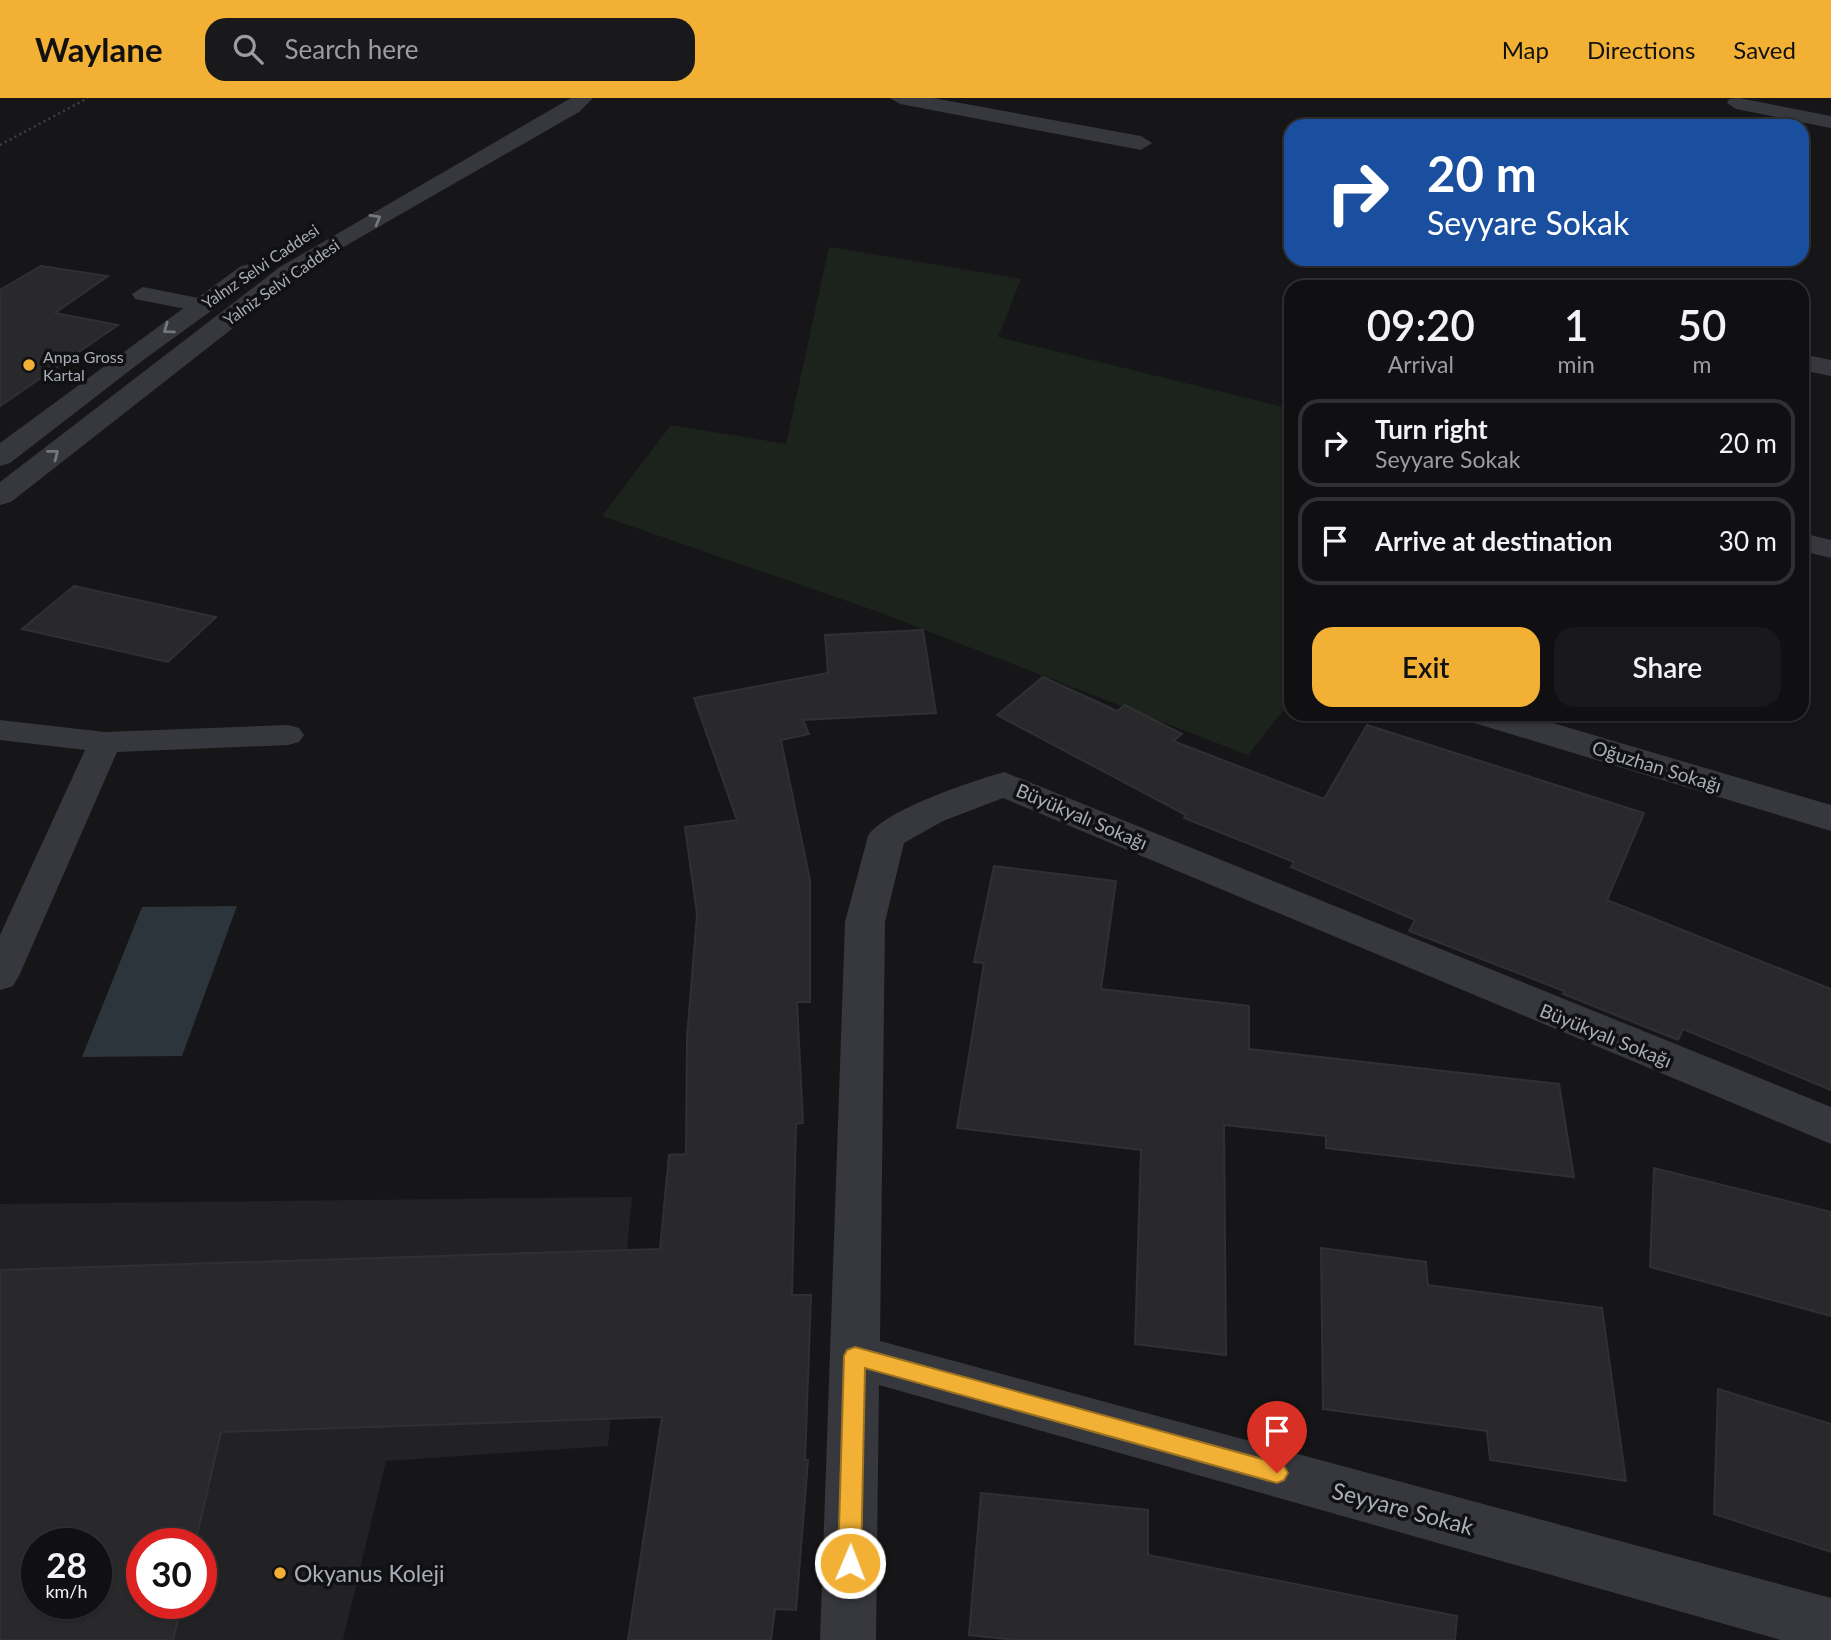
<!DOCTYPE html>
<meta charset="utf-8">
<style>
:root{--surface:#101012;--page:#19191b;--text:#f1f3f6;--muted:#9c9d9f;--line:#303032;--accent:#f2b134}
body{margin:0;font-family:Lato,sans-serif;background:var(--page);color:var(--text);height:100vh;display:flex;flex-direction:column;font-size:26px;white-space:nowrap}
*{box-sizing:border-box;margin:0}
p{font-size:23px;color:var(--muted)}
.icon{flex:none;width:38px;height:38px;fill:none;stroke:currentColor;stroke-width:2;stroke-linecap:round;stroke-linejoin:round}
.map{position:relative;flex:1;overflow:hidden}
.panel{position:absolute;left:1284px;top:182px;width:525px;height:441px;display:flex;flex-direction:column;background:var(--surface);border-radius:21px;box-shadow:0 2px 5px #0004,0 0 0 2px var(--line)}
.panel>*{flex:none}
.hud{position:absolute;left:1284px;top:21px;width:525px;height:147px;border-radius:21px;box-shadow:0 2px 5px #0004,0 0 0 2px var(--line);background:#1a4fa0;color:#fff;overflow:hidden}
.speed{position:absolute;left:21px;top:1430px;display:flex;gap:14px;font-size:35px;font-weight:700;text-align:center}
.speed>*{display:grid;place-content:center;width:91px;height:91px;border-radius:50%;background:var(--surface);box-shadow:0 2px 5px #0004,0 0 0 2px var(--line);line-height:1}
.speed small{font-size:18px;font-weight:400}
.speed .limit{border:10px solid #d22;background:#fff;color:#111}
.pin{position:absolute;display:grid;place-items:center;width:60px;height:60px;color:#fff;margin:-72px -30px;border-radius:50% 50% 50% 0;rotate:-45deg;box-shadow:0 0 7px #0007}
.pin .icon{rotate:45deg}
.me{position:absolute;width:77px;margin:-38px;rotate:1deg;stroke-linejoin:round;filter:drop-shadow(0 0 5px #0008)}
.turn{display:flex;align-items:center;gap:24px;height:147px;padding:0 28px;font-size:32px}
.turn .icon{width:91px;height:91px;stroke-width:2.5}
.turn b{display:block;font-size:49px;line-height:60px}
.eta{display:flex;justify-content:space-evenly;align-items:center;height:119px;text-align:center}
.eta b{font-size:42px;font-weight:600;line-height:49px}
.action{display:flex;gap:14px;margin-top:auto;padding:14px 28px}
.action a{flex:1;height:80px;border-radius:21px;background:var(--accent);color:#111;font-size:28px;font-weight:600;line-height:80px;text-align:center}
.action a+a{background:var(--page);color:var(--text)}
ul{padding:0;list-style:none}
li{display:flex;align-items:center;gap:21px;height:88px;margin:0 14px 10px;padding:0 14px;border:4px solid var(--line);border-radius:21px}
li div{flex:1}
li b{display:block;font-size:26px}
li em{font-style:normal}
header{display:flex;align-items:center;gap:42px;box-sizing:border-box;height:98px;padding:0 35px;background:var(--accent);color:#111}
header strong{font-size:33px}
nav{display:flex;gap:38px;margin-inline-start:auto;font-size:24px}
.search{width:490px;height:63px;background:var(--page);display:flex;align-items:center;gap:18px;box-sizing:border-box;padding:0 24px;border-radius:21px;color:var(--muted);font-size:26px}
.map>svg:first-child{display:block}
.built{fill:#222225;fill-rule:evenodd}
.green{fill:#1c231d}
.water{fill:#2c353c}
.building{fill:#29292c;stroke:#303034;stroke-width:2;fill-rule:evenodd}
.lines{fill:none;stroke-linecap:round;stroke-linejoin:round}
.path{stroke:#3d3f44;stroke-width:2.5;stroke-dasharray:2 3.5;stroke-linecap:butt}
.service{fill:#37383d;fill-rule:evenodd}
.minor{fill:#37383d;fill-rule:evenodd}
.tertiary{fill:#37383d;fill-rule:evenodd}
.oneway{stroke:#757881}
.route{fill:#f2b134;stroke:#9d7322;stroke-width:2}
.poi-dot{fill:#f2b134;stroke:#111113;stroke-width:2.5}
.labels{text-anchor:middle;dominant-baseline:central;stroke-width:7;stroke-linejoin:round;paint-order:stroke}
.far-street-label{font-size:16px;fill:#a8adb8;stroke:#111113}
.far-poi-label{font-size:16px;fill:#a8adb8;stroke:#111113;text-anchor:start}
.street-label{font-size:19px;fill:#a8adb8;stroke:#111113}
.near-street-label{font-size:23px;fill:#a8adb8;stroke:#111113}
.near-poi-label{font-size:23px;fill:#a8adb8;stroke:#111113;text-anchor:start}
</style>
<header>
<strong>Waylane</strong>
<div class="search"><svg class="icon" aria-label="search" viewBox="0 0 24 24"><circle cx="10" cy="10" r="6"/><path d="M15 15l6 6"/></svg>Search here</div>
<nav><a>Map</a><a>Directions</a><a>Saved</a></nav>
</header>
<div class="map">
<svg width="1831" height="1542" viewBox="0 0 1831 1542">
<rect width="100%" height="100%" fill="#161618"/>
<path class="built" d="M632,1099l-24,249 -222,15 -43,179h-343v-436zM37,1446h59v59h-59zM142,1446h59v59h-59z"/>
<polygon class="green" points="829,149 1021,181 998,239 1291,311 1291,603 1248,657 876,513 602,418 671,327 786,346"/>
<polygon class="water" points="237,808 182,958 82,959 142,809"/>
<g class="building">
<polygon points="41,168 108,178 55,215 118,227 0,308 0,192"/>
<polygon points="74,488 216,519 168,564 22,531"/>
<path d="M923,532l13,83 -133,7 6,14 -28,6 29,140v122h-13l6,121 -7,1 -4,171h19l-6,165h3l-12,150 -21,-1 -4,31h-143l34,-223 -441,15 -26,112h-53v59h40l-9,37h-173v-370l660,-21 9,-94 17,-1 1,-116 10,-124 -12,-87 52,-7 -43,-122 134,-25 -3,-38zM37,1446h59v59h-59z"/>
<polygon points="1043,579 1117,613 1125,607 1182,636 1173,643 1324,701 1367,627 1644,715 1607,802 1831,891 1831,992 1683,931 1678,942 1563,896 1564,893 1409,833 1415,822 1291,769 1294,764 1184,720 1186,717 997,617"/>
<polygon points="994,768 1116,783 1101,891 1249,908 1249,951 1559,986 1574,1079 1326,1050 1326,1038 1224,1027 1226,1257 1135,1246 1141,1052 957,1030 984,865 974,864"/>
<polygon points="1654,1070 1831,1114 1831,1218 1650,1169"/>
<polygon points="1321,1150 1426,1164 1428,1187 1602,1210 1626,1383 1490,1362 1487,1333 1323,1311"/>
<polygon points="1718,1291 1831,1326 1831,1454 1714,1416"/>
<polygon points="981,1395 1148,1412 1148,1457 1457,1518 1455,1542 1016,1542 969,1537"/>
</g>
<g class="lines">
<polyline class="path" points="0,47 88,0"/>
<g class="service">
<polygon points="1739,0 1831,18 1831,30 1736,11 1727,5 1729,1"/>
<polygon points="143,189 209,202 213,207 209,212 201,214 135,201 132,196"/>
<polygon points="0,622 105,634 288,627 299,630 304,637 299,644 288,647 117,654 19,878 13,888 0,892 0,837 85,652 0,642"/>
</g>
<g class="minor">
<polygon points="890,0 933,0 1141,38 1152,45 1141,52 900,6"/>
<polygon points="1802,256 1831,262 1831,278 1802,272"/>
<polygon points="1802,435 1831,442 1831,460 1802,453"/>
<polygon points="1466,616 1522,616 1831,707 1831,733 1471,624"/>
<path d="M1004,674l827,335v37l-828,-346 -60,23 -39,22 -19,79 -5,419 951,257v42h-50l-902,-255 -3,255h-56l25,-718 23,-86c16,-26 105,-55 136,-64z"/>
</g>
<g class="tertiary">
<polygon points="571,0 593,0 579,14 347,147 298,179 11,404 0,407 0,384 280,169"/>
<polygon points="250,166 259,168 262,173 259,178 142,263 10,365 0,368 0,345 241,168"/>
</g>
</g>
<defs><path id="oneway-chevron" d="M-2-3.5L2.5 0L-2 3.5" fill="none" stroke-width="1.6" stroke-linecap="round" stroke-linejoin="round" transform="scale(1.75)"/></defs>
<g class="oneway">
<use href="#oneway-chevron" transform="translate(376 121) rotate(-30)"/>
<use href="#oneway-chevron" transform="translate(168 231) rotate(144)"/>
<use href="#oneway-chevron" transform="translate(54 356) rotate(-38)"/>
</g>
<polygon class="route" points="855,1249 1277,1365 1284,1368 1288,1375 1284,1382 1277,1385 865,1270 861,1465 858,1472 850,1476 842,1472 838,1465 844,1258 847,1252"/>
<g class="poi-dot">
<circle cx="29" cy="267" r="7"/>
<circle cx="280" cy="1475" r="7"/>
</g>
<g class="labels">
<g class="far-street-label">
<text transform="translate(260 168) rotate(-34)">Yalnız Selvi Caddesi</text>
<text transform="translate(281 184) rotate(-35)">Yalniz Selvi Caddesi</text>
</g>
<g class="far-poi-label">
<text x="43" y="258">Anpa Gross<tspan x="43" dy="18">Kartal</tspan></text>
</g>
<g class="street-label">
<text transform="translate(1657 668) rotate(17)">Oğuzhan Sokağı</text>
<text transform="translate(1082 718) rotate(23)">Büyükyalı Sokağı</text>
<text transform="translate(1606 937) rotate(22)">Büyükyalı Sokağı</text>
</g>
<g class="near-street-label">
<text transform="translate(1403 1410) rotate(15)">Seyyare Sokak</text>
</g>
<g class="near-poi-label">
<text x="294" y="1475">Okyanus Koleji</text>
</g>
</g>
</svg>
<div class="speed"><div>28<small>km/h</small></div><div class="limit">30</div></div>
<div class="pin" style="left:1277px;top:1375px;background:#d93025"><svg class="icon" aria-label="arrive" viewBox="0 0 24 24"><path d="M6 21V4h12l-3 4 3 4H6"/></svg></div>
<svg class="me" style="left:850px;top:1465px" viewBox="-20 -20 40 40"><circle r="17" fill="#f2b134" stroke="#fff" stroke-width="3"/><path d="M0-11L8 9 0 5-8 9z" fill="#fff"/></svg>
<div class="hud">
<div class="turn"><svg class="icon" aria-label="right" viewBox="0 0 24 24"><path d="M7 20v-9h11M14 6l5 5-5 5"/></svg><div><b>20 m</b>Seyyare Sokak</div></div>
</div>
<section class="panel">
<div class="eta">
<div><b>09:20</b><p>Arrival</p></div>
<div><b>1</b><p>min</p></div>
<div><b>50</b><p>m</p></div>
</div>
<ul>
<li><svg class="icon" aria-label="right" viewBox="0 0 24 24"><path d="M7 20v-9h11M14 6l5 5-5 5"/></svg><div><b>Turn right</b><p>Seyyare Sokak</p></div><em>20 m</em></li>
<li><svg class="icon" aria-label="arrive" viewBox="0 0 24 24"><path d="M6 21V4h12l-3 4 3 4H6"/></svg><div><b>Arrive at destination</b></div><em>30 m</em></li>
</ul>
<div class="action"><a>Exit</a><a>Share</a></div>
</section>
</div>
